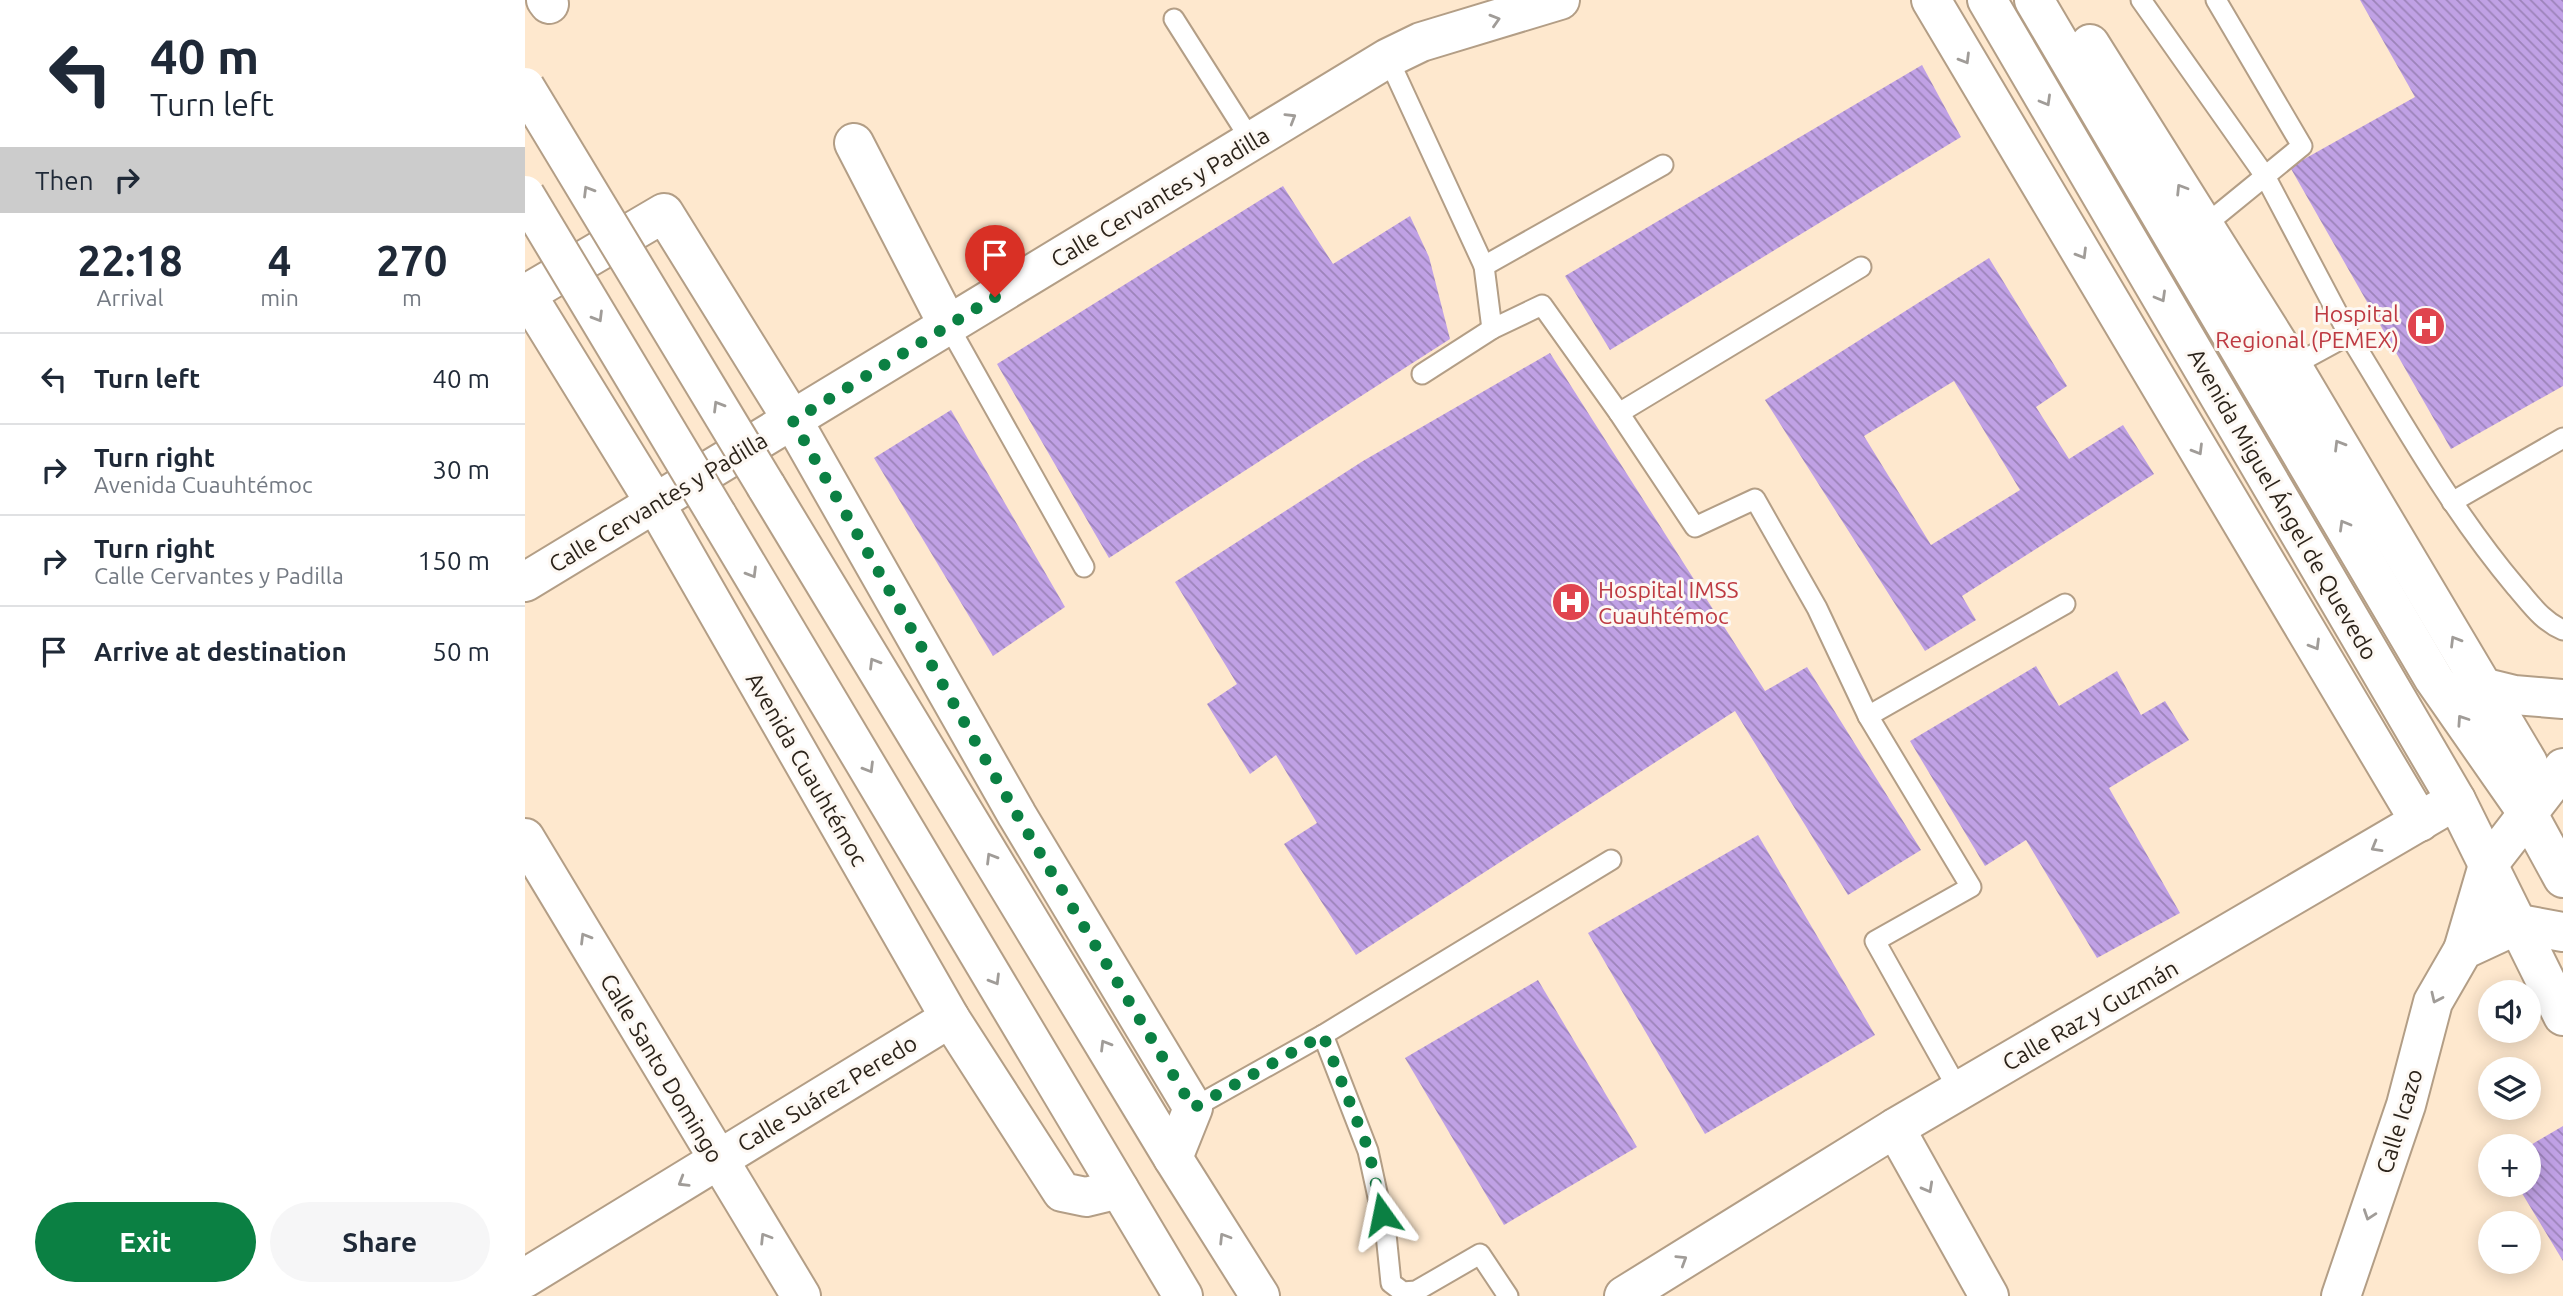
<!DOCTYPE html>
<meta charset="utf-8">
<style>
:root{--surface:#fff;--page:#f6f6f7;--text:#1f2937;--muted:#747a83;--line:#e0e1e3;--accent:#0b8043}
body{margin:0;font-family:Ubuntu,sans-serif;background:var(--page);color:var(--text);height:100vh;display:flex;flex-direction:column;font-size:26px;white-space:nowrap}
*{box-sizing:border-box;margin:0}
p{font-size:23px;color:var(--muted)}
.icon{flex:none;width:38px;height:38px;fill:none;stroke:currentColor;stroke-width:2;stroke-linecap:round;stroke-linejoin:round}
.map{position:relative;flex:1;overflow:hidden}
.panel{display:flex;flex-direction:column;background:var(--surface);width:525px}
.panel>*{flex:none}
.top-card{background:#fff;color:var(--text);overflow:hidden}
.fabs{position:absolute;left:1953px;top:980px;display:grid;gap:14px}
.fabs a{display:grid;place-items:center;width:63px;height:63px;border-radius:50%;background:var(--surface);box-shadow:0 4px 18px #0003;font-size:35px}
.pin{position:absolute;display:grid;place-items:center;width:60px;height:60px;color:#fff;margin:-72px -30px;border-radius:50% 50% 50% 0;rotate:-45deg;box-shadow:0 0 7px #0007}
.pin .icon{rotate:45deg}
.me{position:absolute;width:77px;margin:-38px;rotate:348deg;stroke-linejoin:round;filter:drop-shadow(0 0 5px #0008)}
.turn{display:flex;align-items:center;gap:24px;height:147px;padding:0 35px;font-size:32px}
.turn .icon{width:91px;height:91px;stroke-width:2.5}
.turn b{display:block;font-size:49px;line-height:60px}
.then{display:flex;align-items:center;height:66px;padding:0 35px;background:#0003;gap:14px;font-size:26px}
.eta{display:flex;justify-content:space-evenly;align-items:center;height:119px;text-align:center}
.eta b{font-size:42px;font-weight:700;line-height:49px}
.action{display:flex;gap:14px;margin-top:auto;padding:14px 35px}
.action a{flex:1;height:80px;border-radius:42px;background:var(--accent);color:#fff;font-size:28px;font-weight:700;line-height:80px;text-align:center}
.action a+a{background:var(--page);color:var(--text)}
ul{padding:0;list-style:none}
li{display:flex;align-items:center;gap:21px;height:91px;padding:0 35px;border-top:2px solid var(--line)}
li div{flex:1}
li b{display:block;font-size:26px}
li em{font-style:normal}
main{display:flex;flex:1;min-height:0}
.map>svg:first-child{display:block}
.building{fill:url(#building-back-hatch);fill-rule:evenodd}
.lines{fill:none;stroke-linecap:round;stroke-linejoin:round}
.service-casing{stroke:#b39e86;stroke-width:23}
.minor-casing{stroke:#b39e86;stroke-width:42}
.secondary-casing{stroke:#b39e86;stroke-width:42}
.service{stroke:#fff;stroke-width:19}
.minor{stroke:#fff;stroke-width:38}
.secondary{stroke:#fff;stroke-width:38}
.secondary-bridge-casing{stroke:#b39e86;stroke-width:42;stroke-linecap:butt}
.secondary-bridge{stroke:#fff;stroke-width:38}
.oneway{stroke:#a09c98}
.route{stroke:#0b8043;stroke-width:12;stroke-dasharray:0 21.6}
.labels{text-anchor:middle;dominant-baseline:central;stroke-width:6;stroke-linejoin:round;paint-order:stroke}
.street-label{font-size:23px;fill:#2c241b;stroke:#fdf8f3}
.health-label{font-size:23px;fill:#be3a42;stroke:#fdf8f3;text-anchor:end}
</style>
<main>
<section class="panel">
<div class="top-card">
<div class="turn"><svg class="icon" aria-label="left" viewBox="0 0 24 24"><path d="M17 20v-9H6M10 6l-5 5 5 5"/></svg><div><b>40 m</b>Turn left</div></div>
<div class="then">Then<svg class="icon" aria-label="right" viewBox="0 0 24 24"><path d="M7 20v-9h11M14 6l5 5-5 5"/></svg></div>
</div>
<div class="eta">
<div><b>22:18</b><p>Arrival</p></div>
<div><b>4</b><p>min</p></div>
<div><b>270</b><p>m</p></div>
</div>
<ul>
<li><svg class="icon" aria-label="left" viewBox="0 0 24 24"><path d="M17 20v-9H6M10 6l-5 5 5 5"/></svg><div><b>Turn left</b></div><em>40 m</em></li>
<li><svg class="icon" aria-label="right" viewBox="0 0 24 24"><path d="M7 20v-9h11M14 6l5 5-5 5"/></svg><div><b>Turn right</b><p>Avenida Cuauhtémoc</p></div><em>30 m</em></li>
<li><svg class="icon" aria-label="right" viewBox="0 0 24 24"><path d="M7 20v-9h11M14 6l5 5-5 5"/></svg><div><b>Turn right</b><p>Calle Cervantes y Padilla</p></div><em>150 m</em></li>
<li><svg class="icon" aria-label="arrive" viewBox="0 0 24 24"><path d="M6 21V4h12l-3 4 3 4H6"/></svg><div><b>Arrive at destination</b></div><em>50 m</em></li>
</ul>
<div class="action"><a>Exit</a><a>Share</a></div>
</section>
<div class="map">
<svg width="2038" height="1296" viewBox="0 0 2038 1296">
<defs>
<pattern id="building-back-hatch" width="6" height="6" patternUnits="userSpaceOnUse" patternTransform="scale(1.75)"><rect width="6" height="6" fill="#c0a1e5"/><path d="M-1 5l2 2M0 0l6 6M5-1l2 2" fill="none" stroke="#9c83b9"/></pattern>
</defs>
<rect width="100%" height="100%" fill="#fee8ce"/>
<g class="building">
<polygon points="1835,0 2038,0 2038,386 1926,449 1765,167 1890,97"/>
<polygon points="1397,65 1436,137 1085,350 1040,276"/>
<polygon points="758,186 808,264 885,216 904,257 925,339 584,558 472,364"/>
<path d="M1464,258l78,128 -31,21 33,52 54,-34 31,49 -192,122 14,24 -51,31 -160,-251zM1429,381l66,109 -89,55 -67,-109z"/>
<polygon points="1025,353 1240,691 1282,667 1396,850 1323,895 1210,711 831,955 759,844 792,823 751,755 725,774 682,704 712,684 650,582 838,461"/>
<polygon points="426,410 540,607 468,656 349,458"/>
<polygon points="1511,666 1534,706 1592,671 1616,715 1640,701 1664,740 1584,788 1655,913 1572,958 1501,840 1460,866 1385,741"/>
<polygon points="1233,835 1350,1035 1180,1134 1063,933"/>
<polygon points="1013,980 1112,1147 979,1225 880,1058"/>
<polygon points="2038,1126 2038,1261 1992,1185 2004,1185 2004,1146"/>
</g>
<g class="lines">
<defs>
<g id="service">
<polyline points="1616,0 1740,176 1824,335"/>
<polyline points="649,19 727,142"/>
<polyline points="863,58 959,266 1138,165"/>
<polyline points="1679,226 1777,146 1691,0"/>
<polyline points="959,266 967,329 1017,305 1094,413 1336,267"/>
<polyline points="423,325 559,567"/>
<path d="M1767,366l57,-31c53,86 102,175 167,252 15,17 26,34 47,43"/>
<polyline points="897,374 967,329"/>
<polyline points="1094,413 1170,527 1230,499 1292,608 1343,716 1446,887 1350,941 1434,1091"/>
<polyline points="1927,502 2038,438"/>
<polyline points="1343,716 1540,604"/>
<polyline points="798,1035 843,1151 861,1234 866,1283 878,1292 891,1291 955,1254 983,1296"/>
<polyline points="668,1108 798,1035 1086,860"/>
</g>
<g id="minor">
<polyline points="21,0 24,4"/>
<polyline points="329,143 423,325"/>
<polyline points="0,292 130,503 425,1018 537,1192 561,1197 594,1189"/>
<polyline points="1,294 139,213 268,421 492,815 668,1108 648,1158"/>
<polyline points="0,582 863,58 896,42 1035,0"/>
<polyline points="0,838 276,1296"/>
<polyline points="1938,950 1963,865"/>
<polyline points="1370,1128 1464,1296"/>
<polyline points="0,1278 425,1018"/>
<polyline points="1099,1296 1370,1128 1931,800"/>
<polyline points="1816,1296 1881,1105 1908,1002 1938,950 1994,924"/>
</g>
<g id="secondary">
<polyline points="1406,0 1895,822"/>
<polyline points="1462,0 1931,800 2038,1016"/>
<polyline points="1509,0 1909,679 2003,814 2038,878"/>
<polyline points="1565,44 1767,366 2003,763"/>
<polyline points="241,486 648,1158 735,1296"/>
<polyline points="192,515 658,1296"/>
<polyline points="1944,684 1989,695 2038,699"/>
<polyline points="1963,865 2038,768"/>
<polyline points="1994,924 2038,932"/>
</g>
</defs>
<use href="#service" class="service-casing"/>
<use href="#minor" class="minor-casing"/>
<use href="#secondary" class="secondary-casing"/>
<use href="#service" class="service"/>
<use href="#minor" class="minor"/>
<use href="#secondary" class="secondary"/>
<defs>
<g id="secondary-bridge">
<polyline points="0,87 241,486"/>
<polyline points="0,195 192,515"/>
</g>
</defs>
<use href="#secondary-bridge" class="secondary-bridge-casing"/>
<use href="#secondary-bridge" class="secondary-bridge"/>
</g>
<defs><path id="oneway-chevron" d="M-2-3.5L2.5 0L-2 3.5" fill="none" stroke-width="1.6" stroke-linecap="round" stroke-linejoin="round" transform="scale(1.75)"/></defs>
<g class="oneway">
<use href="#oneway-chevron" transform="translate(970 20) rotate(-17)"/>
<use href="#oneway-chevron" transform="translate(1440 59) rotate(59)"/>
<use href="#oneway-chevron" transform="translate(1521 101) rotate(60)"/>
<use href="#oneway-chevron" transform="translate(766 118) rotate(-31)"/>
<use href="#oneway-chevron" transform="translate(1656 189) rotate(-122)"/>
<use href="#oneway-chevron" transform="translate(63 191) rotate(-121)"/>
<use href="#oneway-chevron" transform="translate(1557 254) rotate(59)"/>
<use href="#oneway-chevron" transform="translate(1636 297) rotate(60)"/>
<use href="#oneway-chevron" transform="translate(73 317) rotate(59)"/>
<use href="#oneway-chevron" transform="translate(193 406) rotate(-121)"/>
<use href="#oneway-chevron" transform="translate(1814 445) rotate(-121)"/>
<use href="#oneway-chevron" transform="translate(1673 450) rotate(59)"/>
<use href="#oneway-chevron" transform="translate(1819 525) rotate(-120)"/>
<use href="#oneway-chevron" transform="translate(227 573) rotate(59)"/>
<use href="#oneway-chevron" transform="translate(1930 641) rotate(-121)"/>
<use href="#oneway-chevron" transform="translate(1790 645) rotate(59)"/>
<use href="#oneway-chevron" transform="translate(349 663) rotate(-121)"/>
<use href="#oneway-chevron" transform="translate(1937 720) rotate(-124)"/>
<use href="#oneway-chevron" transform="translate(344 768) rotate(59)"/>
<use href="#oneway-chevron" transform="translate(1851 847) rotate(150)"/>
<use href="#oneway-chevron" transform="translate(466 858) rotate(-121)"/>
<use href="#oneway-chevron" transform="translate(60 938) rotate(-121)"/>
<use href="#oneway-chevron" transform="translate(470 980) rotate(59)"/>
<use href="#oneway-chevron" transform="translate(1911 998) rotate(115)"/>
<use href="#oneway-chevron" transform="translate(580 1045) rotate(-121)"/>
<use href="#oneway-chevron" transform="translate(158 1182) rotate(149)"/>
<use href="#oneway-chevron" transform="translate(1403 1188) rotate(61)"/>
<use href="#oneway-chevron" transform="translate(1844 1215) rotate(109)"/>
<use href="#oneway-chevron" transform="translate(240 1238) rotate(-122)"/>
<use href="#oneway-chevron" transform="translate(699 1238) rotate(-122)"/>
<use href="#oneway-chevron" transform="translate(1157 1260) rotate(-32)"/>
</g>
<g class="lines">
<polyline class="route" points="470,297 268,421 492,815 668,1108 798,1035 844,1151 857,1214"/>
</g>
<defs>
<symbol id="hospital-disc" viewBox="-11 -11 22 22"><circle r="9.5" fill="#e0444e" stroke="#fdf8f3"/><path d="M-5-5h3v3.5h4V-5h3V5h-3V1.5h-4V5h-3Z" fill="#fff"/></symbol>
</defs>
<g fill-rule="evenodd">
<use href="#hospital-disc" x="1879" y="304" width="44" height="44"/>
<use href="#hospital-disc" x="1024" y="580" width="44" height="44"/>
</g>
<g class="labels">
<g class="street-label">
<text transform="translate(635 197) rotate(-31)">Calle Cervantes y Padilla</text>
<text transform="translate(133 502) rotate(-31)">Calle Cervantes y Padilla</text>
<text transform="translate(1758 504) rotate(60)">Avenida Miguel Ángel de Quevedo</text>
<text transform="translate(282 769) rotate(60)">Avenida Cuauhtémoc</text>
<text transform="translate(1565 1015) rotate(-30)">Calle Raz y Guzmán</text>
<text transform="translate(137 1068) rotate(59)">Calle Santo Domingo</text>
<text transform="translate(302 1093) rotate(-31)">Calle Suárez Peredo</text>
<text transform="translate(1874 1121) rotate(-73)">Calle Icazo</text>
</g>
<g class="health-label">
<text x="1874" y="313">Hospital<tspan x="1874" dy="26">Regional (PEMEX)</tspan></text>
<text x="1073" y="589" text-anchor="start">Hospital IMSS<tspan x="1073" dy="26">Cuauhtémoc</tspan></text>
</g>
</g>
</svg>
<div class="fabs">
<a><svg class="icon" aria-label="sound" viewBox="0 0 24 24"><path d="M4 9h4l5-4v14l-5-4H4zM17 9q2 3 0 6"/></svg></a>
<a><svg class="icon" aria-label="layers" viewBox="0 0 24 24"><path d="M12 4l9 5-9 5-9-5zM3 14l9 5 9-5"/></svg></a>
<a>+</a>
<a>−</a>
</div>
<div class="pin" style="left:470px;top:297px;background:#d93025"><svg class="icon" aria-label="arrive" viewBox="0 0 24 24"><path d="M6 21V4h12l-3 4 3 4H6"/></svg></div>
<svg class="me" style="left:857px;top:1214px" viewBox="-20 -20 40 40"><path d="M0-17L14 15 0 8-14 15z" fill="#0b8043" stroke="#fff" stroke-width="4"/></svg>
</div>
</main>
